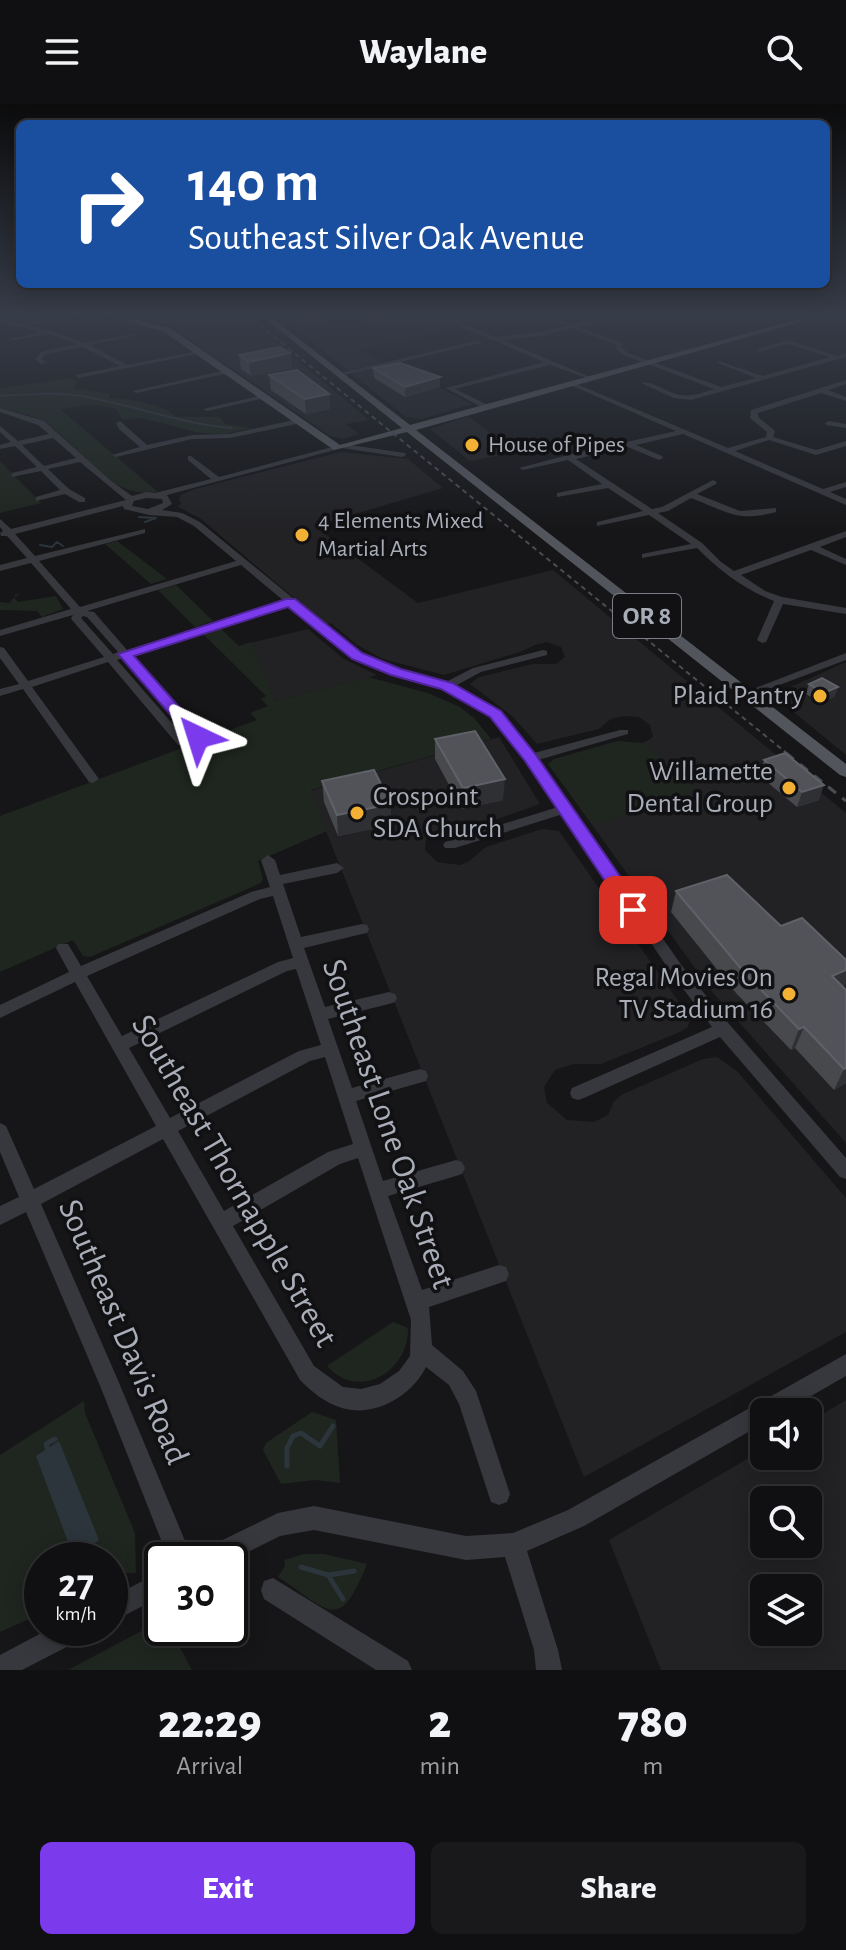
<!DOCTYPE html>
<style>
:root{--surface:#101012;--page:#19191b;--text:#f1f3f6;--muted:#9c9d9f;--line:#303032;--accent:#7c3aed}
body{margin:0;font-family:"Alegreya Sans",sans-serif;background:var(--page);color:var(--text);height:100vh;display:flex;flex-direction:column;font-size:30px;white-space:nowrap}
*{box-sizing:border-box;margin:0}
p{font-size:26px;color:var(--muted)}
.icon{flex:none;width:44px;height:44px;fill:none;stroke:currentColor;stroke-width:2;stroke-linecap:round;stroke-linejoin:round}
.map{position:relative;height:1566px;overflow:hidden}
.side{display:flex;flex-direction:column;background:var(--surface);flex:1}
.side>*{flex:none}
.top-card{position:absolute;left:16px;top:16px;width:814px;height:168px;border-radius:12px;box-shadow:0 4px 20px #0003,0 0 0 2px var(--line);background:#1a4fa0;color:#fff;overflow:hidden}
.buttons{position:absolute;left:750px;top:1294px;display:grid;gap:16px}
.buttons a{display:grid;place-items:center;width:72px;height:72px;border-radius:12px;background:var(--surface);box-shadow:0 4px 20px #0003,0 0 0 2px var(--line);font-size:40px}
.speed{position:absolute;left:24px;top:1438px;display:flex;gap:16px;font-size:40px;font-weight:700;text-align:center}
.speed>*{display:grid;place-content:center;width:104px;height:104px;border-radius:50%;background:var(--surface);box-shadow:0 4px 20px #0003,0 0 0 2px var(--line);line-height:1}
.speed small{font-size:20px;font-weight:400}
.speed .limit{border:4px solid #111;border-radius:12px;background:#fff;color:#111}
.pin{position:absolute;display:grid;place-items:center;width:68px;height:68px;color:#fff;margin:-34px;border-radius:16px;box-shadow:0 4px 12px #0006}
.me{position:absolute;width:88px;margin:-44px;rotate:319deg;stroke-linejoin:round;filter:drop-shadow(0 0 6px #0008)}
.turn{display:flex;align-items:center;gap:28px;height:168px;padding:0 40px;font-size:36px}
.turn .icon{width:104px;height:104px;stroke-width:2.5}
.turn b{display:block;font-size:56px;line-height:68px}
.eta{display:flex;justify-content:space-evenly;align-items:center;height:136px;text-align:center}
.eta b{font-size:48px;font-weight:800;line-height:56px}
.cta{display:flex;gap:16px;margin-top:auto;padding:16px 40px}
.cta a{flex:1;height:92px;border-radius:12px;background:var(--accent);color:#fff;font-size:32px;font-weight:800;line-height:92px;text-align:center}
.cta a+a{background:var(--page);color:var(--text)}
header{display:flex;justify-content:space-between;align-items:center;height:104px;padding:0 40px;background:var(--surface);font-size:36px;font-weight:800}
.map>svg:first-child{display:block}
.built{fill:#222225;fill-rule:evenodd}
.green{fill:#1e261f}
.water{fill:#2c353c}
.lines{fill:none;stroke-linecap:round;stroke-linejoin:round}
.stream-far1{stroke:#2c353c;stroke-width:2}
.stream{stroke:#2c353c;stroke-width:5}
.minor{fill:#37383d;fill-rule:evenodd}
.major{fill:#53555c;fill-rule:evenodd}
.rail-far1{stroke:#4a4c52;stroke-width:2;stroke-dasharray:5 4;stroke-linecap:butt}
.rail{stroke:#4a4c52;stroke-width:3;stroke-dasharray:10 8;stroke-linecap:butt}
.wall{fill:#47494d}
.shaded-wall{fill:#2f3033}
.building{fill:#525359;stroke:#5f6168;stroke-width:2}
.route{fill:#7c3aed;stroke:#51269a;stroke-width:2}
.poi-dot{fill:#f2b134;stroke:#111113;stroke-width:3}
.labels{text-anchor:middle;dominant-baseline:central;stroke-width:7;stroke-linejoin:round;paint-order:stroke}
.far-poi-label{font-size:24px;fill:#a8adb8;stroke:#111113;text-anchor:start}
.shield{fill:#111113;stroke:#7b7e86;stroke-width:2}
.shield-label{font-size:26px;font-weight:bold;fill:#a8adb8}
.poi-label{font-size:28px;fill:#a8adb8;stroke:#111113;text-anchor:end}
.near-street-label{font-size:34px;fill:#a8adb8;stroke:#111113}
</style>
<header><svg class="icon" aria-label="menu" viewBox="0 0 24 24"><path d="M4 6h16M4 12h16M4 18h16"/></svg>Waylane<svg class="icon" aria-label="search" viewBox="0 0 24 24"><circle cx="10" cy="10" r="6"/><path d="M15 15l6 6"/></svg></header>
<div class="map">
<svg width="846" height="1566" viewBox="0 0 846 1566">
<rect width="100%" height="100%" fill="#161618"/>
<g class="built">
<polygon points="167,210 242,210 369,316 346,320 359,330 343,335 330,332 169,221 151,217 155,212"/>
<polygon points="394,210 428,210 460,223 359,246 390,261 402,258 432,272 423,275 472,300 421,315 406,313 291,221 324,213 341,221"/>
<polygon points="468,312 502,338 516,348 470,357 430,325"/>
<polygon points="341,348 408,355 443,384 314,422 418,499 553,466 846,709 846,1039 713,889 551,664 645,638 653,633 650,621 639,613 624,612 611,615 599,625 537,640 512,612 470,580 479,573 533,560 556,560 565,553 561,543 547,538 535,541 520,548 444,571 383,555 357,541 331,519 326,521 201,415 177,402 181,400 179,394 182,390 195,385"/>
<polygon points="308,525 344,555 377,571 275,597 250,539"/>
<polygon points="846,558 846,651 773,591"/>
<polygon points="499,633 540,700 469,725 436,727 426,735 425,746 437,758 460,761 468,758 486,743 542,725 559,727 690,914 688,923 680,928 601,960 573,960 555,966 544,983 547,999 567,1016 594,1018 608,1011 614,997 623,990 703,955 717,953 737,967 846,1094 846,1228 584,1373 310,687"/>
<path d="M846,1296v270h-185l-52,-130 155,-91v7h44v-33zM764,1396h44v44h-44zM764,1484h44v44h-44z"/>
</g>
<g class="green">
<path d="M72,274l5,3 -3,7 36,6v4c17,1 55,6 66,19h44l5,7 27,4 -27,6 -25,-1 -58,-15 -20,1 -6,-10c-21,-5 -35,-5 -55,1l97,82c-52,8 -77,-48 -115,-71 -13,-7 -29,-10 -43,-13v-20z"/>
<polygon points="0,358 1,358 41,399 0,409"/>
<polygon points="117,437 167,475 151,480 105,440"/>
<polygon points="176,481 213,517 195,523 158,486"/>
<polygon points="16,490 20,491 14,493 18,498 56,492 63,505 42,513 37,507 0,506 0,498 10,499"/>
<polygon points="221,525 239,542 251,538 275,597 368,573 428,589 460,603 474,614 491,635 311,686 327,727 258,757 263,775 261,779 90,853 83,852 73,836 0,868 0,712 257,616 250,609 268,602 261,595 266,592 203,530"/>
<polygon points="617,637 644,639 697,687 593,721 548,660 554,655"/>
<path d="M393,1218l15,6c1,43 -49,74 -81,38z"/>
<polygon points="84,1297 85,1309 135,1429 136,1469 118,1469 110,1473 110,1456 42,1456 42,1509 0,1528 0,1351"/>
<polygon points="312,1308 336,1316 340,1379 315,1376 281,1380 263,1346 266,1339"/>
<path d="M304,1450h20l43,10c-28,70 -37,47 -89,13l7,-11 -1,-6z"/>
<polygon points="162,1516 162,1524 190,1524 177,1538 192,1566 68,1566"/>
</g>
<polygon class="water" points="59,1337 99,1436 74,1454 36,1352"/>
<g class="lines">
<g class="stream-far1">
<path d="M0,292c29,-2 58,-4 87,1 49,9 95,27 145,31"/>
<polyline points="139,413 156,414 145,418"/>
<polyline points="40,441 52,443 57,438 63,442"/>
</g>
<g class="stream">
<polyline points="48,1346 46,1340 55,1335"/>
<polyline points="287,1362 287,1344 293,1332 301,1329 320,1342 333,1322"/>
<polyline points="87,1442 92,1454"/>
<polyline points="301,1463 328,1471 343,1495"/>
<polyline points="330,1471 354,1467"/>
</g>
<g class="minor">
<polygon points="71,210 83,210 29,221 26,219"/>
<polygon points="324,210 335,210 277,223 274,221"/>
<path d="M431,210h8l15,6 39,-6 -34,8 36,15 47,-5 24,-6 -30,-12h8l29,10 35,-7v2l-29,8 43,16v5l6,5 93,34 35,-9 -38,-15v-2l45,15 67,-19 -43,-13 -28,8 -3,-2 31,-10 50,16 9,-3v4l-155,43 -17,-2 -33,-15c11,-3 23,8 35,11 13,4 26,-1 38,-5l-90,-34 -8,-6 1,-4 -45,-17 -30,8 -40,4 88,37v2l-40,-14 -95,24 31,15 -3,4 -37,-20 98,-26z"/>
<polygon points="831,210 846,212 846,216 832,211"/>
<polygon points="0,214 51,227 84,239 133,230 133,232 90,241 127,261 199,247 202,249 78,274 76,271 120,262 83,243 45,250 42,255 46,259 41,260 35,255 41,248 77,240 48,230 10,237 10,235 40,228 0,218"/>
<polygon points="479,236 481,239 340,272 337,270"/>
<polygon points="227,266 229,269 136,289 133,287"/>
<path d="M846,276v4l-18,6 18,7v4l-25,-8 -63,20v4l17,14 -2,6 43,13 30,-9v5l-30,9 -47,-15 -34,11 88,38 23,-7v5l-16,5 16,7v6l-163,-71 -47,11 26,11 1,2 -4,2 -31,-13 -52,12 76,50 10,-2 51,-27 4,2 -1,2 -19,10 43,17 36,-3v4c-39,11 -50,-1 -85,-14l-23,13 -10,2 44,30 19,19 13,9 112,-40v6l-26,10 26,12v6l-35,-15 -70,25 24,16 17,6 64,11v6l-63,-10 -17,38 -4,1 -5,-3 17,-39c-29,-11 -55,-31 -77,-53l-55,10v-4l49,-10 -42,-29 -52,11v-4l46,-11 -35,-23 -51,9v-4l45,-9 -34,-24 -45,10 -4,-2 49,-13 108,-24 -108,-47v-2h4l156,66 38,-11 1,-5 -17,-14 1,-8z"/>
<polygon points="263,291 265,294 207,307 203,305"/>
<path d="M0,304l44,13 66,59 22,16 14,-4 9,1 56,-14 -23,-19v-4h3l28,21 124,-33 62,9 1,2 -4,2 -60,-9 -175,47 5,9 -10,6 20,3 18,9 161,132 39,16 46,12 27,-14 70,-18 4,1v4l-66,17 -26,14 45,26 34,41 86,-23h8v4l-90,26 144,206 47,58 117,134v21l-6,-2 -120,-140 -136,61 -6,2 -6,-2 -2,-5 2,-5 140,-61 -40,-53 -109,-160 -108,34h-10l-2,-3 2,-3 113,-35 -31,-47 -35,-44 -49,-28 -51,-14 -39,-16 -63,-53 -158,50 69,77v9l-23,4 -70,-83 -76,25 67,92 -6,4 -4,-1 -66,-93 -23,7v-7l19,-5 -19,-26v-11l4,1 24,33 76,-24 -32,-37 -1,-2 2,-3 -73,21v-6l71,-21 -40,-46 -31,8v-6l27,-7 -20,-22h-6l-1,-3 3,-2 -3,-4v-8l11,10 115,-29 -46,-38 -32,7 21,20 16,9v4h-6l-14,-8 -29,7v-4l24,-7 -19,-19 -29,6v-4l25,-6 -22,-21 -15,3v-4l11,-3 -11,-10v-6l18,15 31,-7 -11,-9 -38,-13zM53,334l23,20 -32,8 -22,-21zM146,394l16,1 1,4 -15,6 -16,-3 2,-5zM123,402l1,3 25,6 28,2 17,9 42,35 -156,46 -41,-46 106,-28v-4l-110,27 -20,-22zM241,461l43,36 -157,49 -33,-38 -7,-1zM83,512l4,1 31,35 -5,2 -32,-36zM123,554l68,78 -6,2 -68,-78z"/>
<polygon points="298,315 302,317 301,319 230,334 192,335 116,353 112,351 140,343 119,325 116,319 120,317 147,341 192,331 230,330"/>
<polygon points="829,317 846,320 846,324 826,321 825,319"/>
<polygon points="846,549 846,556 750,592 746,593 740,590"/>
<path d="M268,751l7,5 5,15 57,-12 7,5 -7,5 -54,11 18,53 61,-13 5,1 2,4 -2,4 -5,1 -58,14 21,59 64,-15 6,2 2,4 -2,4 -6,2 -61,15 24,69 68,-19 6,2 2,5 -2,5 -70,20 27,80 73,-21 6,2 3,6 -3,6 -6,2 -68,20 34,94 77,-25 7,2 3,7 -3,7 -77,26 3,38 31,26 13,20 34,103 -3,8 -8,3 -8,-3 -32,-98 -10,-19 -23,-18c-14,29 -52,51 -84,41 -17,-5 -30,-16 -42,-28l-137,-241 -122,65 76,174 76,182h-24l-68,-172 -75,-176 -26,13v-19l19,-9 -19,-45v-29l6,3 28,63 122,-63 -81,-144 -75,36v-13l69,-33 -13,-24 2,-4h10l13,22 170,-74 19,-5 -9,-27zM273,792l20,62 -15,4 -156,74 -35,-60 173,-77zM296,865l25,76 -22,6 -129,67 -41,-70 158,-77zM325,953l28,87 -25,8 -104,59 -46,-80 132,-70zM358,1054l53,162 -1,36 -11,15 -19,13 -19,5 -18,-2 -29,-21 -81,-140 107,-62z"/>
<polygon points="846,1250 846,1272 783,1308 764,1308 764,1319 584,1422 527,1447 558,1546 562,1566 536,1566 534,1546 505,1453 466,1456 314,1426 280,1432 230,1457 194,1456 198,1448 278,1409 314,1402 466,1432 513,1429 568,1406"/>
<polygon points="162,1467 162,1492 110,1519 110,1494"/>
<polygon points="273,1474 408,1557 412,1566 376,1566 264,1495 261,1486 264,1477"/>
<polygon points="51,1524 89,1524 86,1533 22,1566 0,1566 0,1551"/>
</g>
<polygon class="major" points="102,210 114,210 170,224 340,341 402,324 259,210 267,210 410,321 818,210 830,210 416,326 846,660 846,673 840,671 407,328 334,346 164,228"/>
<polyline class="rail-far1" points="246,210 789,651"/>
<polyline class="rail" points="786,649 846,697"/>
</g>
<g class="wall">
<polygon points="290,249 292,264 251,272 241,265 239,251"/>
<polygon points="373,264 440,273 440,283 405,293 374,274"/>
<polygon points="269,271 329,290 330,305 306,310 271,286"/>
<polygon points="809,580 838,583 834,593 821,599 806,590"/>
<polygon points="435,635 503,696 462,705 435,655"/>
<polygon points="764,656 819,696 797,703 760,672"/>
<polygon points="322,677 391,700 391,721 338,732 324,698"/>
<polygon points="676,787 781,822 846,856 846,878 843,884 846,886 846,979 834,986 795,944 791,946 736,889 671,808"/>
</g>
<g class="shaded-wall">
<polygon points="290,249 292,264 251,272 249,258"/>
<polygon points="440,273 440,283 405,293 405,283"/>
<polygon points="329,290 330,305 306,310 305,295"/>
<polygon points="838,583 834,593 821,599 824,589"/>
<polygon points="505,675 503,696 462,705 463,684"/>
<polygon points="824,681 819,696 797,703 802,688"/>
<polygon points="391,700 391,721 338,732 337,711"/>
<polygon points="846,866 846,878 843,884 832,872"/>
<polygon points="804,923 795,944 791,946 799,925"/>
<polygon points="846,964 846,979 834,986 844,965"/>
</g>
<g class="building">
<polygon points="280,243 290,249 249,258 239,251"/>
<polygon points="400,259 440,273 405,283 373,264"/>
<polygon points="297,266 329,290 305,295 269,271"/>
<polygon points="822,574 838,583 824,589 809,580"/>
<polygon points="475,627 505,675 463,684 435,635"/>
<polygon points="785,649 824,681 802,688 764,656"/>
<polygon points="374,666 391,700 337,711 322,677"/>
<polygon points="727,771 781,822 802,814 846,856 846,866 832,872 846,886 846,964 844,965 804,923 799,925 743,867 676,787"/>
</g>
<linearGradient id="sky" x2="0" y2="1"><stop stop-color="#0c0c0d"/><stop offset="0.49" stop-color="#363c48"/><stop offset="1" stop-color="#363c48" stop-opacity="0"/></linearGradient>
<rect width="846" height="429" fill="url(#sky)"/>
<polygon class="route" points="286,495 295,495 362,549 401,565 452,579 501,607 536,651 640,801 643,806 640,810 627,810 525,657 490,613 441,585 391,571 352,555 288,503 134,552 203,630 203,636 192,636 118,550"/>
<g class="poi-dot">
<circle cx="472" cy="341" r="8"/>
<circle cx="302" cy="431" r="8"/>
<circle cx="820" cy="592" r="8"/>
<circle cx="789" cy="684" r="8"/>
<circle cx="357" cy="709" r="8"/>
<circle cx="789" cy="890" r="8"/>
</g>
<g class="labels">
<g class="far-poi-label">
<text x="488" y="341">House of Pipes</text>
<text x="318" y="417">4 Elements Mixed<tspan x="318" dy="28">Martial Arts</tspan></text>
</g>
<rect class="shield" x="613" y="490" width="68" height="44" rx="6"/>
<g class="shield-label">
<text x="647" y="512">OR 8</text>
</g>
<g class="poi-label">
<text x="804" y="592">Plaid Pantry</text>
<text x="773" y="668">Willamette<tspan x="773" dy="32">Dental Group</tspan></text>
<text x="373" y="693" text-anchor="start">Crospoint<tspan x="373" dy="32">SDA Church</tspan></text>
<text x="773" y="874">Regal Movies On<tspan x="773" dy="32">TV Stadium 16</tspan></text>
</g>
<g class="near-street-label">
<text transform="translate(388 1020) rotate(71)">Southeast Lone Oak Street</text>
<text transform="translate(234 1077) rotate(60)">Southeast Thornapple Street</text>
<text transform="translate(123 1228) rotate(67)">Southeast Davis Road</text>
</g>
</g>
</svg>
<div class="buttons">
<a><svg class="icon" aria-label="sound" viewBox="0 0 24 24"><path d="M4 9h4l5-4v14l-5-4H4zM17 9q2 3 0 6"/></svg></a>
<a><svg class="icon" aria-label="search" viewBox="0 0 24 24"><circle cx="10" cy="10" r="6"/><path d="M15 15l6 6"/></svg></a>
<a><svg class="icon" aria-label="layers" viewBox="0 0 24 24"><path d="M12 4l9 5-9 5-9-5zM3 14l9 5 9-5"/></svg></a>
</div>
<div class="speed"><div>27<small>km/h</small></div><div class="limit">30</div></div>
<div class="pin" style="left:633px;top:806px;background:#d93025"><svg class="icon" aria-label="arrive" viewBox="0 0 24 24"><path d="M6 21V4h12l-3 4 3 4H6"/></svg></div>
<svg class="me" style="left:198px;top:633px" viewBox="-20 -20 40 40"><path d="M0-17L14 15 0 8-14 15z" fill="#7c3aed" stroke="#fff" stroke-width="4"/></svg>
<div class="top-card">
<div class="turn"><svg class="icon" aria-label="right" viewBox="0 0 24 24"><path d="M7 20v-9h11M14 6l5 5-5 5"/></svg><div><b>140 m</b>Southeast Silver Oak Avenue</div></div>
</div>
</div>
<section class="side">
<div class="eta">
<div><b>22:29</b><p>Arrival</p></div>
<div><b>2</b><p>min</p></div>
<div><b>780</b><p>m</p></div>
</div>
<div class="cta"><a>Exit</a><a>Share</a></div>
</section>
